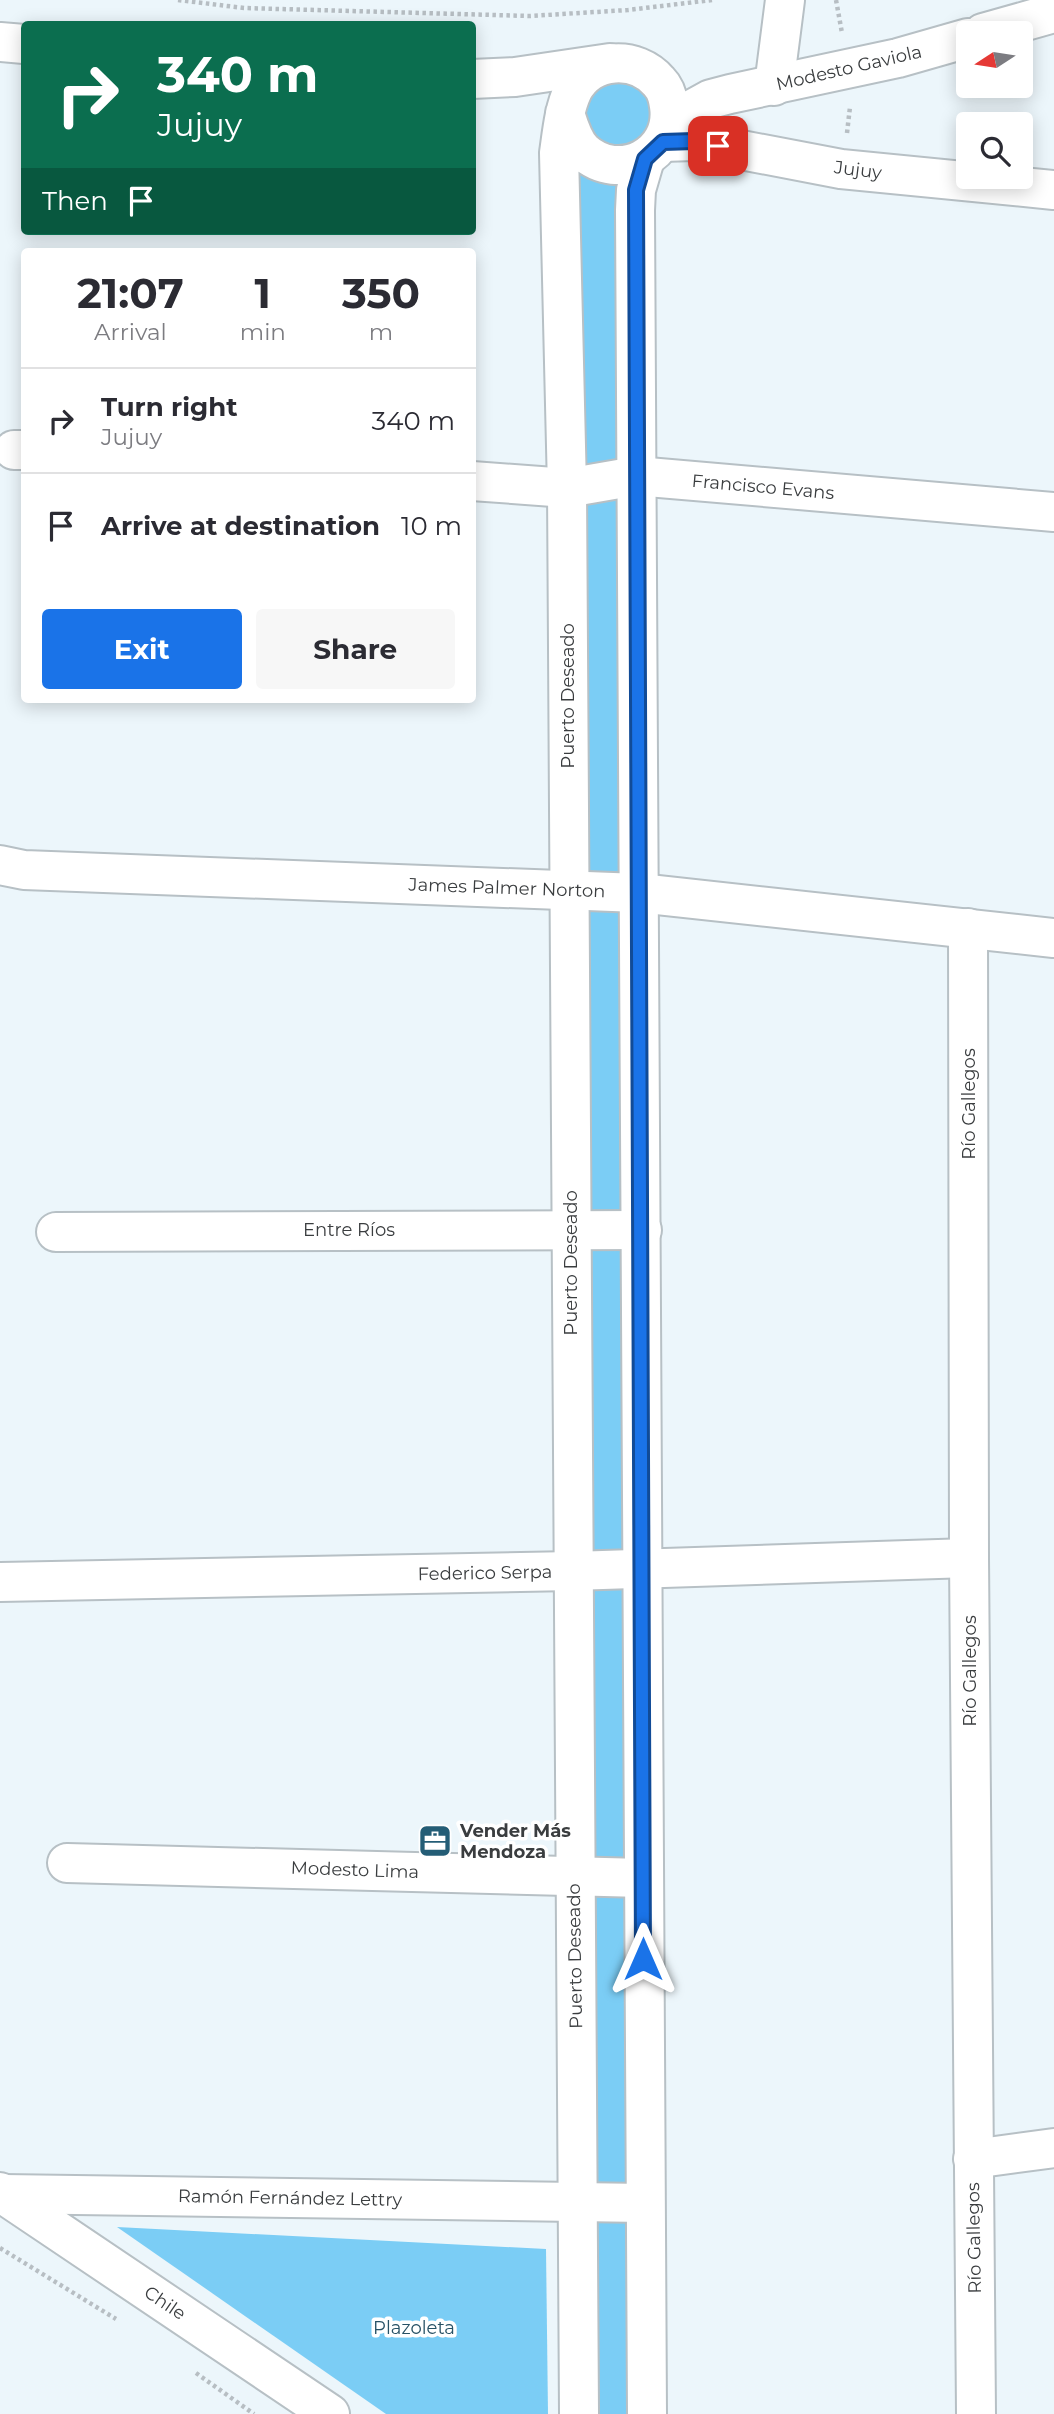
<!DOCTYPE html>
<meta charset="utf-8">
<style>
:root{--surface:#fff;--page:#f7f7f7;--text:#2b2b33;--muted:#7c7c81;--line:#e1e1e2;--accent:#1a73e8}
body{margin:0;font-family:Montserrat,sans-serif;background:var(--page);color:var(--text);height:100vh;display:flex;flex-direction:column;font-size:26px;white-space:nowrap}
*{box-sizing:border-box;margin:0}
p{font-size:23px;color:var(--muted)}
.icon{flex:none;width:38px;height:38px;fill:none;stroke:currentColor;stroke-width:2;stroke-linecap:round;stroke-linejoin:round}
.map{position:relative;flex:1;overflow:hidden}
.side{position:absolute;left:21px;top:248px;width:455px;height:455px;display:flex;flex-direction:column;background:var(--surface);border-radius:7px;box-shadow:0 4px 18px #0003}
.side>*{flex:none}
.top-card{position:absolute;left:21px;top:21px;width:455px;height:214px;border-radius:7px;box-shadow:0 4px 18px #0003;background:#0b6e4f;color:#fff;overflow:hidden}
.needle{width:46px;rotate:258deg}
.controls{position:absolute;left:956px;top:21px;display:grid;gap:14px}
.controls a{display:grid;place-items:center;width:77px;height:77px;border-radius:7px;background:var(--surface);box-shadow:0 4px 18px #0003;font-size:35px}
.pin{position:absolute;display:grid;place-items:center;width:60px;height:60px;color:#fff;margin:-30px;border-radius:14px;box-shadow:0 4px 10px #0006}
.me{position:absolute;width:77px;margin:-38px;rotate:0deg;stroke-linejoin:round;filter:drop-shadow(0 0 5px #0008)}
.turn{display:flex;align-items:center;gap:24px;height:147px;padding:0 21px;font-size:32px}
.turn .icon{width:91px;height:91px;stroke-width:2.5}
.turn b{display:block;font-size:49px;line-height:60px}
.then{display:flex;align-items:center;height:66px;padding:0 21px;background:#0003;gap:14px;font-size:26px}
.eta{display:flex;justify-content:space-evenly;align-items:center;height:119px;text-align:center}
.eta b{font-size:42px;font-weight:700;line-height:49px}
.button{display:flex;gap:14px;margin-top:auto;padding:14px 21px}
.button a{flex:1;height:80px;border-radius:7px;background:var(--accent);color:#fff;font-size:28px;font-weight:700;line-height:80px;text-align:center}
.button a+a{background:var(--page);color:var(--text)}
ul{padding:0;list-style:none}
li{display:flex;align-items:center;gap:21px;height:105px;padding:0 21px;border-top:2px solid var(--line)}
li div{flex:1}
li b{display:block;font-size:26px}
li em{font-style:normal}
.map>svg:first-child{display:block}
.green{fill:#7bcdf5}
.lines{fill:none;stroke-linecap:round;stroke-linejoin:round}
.minor-casing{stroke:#b7c0c5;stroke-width:42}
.tertiary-casing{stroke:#b7c0c5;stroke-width:42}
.secondary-casing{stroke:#b7c0c5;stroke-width:42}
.path{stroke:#b7bec3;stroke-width:4.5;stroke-dasharray:3.5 3.5;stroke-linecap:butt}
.minor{stroke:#fff;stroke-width:38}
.tertiary{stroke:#fff;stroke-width:38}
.secondary{stroke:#fff;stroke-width:38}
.route-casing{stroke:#114b97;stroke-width:18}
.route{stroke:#1a73e8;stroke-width:12}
.labels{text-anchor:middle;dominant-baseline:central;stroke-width:7;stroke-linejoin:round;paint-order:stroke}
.street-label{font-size:18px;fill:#3a3d3f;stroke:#fff}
.poi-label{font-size:18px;font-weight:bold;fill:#3a3d3f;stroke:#fff;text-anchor:start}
.park-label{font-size:18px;fill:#275165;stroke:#fff}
</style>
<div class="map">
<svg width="1054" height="2414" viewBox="0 0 1054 2414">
<rect width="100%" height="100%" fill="#ecf6fb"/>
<g class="green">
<polygon points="586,74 662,85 645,159 647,2414 579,2414 559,153"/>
<polygon points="117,2227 546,2249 548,2414 386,2414"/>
</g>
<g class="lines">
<defs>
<g id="minor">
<polyline points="0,42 24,44"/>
<polyline points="472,79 515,77 610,63"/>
<polyline points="774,86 785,0"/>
<polyline points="663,142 694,141 841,169 1054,190"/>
<polyline points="14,450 24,450"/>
<polyline points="472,481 567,488 636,476 1054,512"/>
<polyline points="0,865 24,870 639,893 1054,938"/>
<polyline points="968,928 969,1558 976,2414"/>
<polyline points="56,1232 642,1230"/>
<polyline points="0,1582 572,1571 969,1558"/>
<polyline points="67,1863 643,1878"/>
<polyline points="973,2159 1054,2148"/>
</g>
<g id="tertiary">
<polyline points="983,33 1054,13"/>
<path d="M565,113c4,13 8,28 18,38 36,33 93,4 86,-45 -1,-8 -4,-18 -10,-24 -23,-27 -68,-25 -86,8 -9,19 -11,42 -14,63l8,335 12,1926"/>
<polyline points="671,121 711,99 730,94 898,58 968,38"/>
<polyline points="645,159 636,190 635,210 647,2414"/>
<polyline points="3,2194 645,2203"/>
</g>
<polyline id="secondary" points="0,2192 330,2414"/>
</defs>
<use href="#minor" class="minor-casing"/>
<use href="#tertiary" class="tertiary-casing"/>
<use href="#secondary" class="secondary-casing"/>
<g class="path">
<polyline points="178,0 244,8 530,16 628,10 712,0"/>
<polyline points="836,0 842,33"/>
<polyline points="847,133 850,107"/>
<polyline points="0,2248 116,2319"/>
<polyline points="196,2373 254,2414"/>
</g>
<use href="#minor" class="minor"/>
<use href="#tertiary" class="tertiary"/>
<use href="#secondary" class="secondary"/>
</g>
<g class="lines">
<defs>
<polyline id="route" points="643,1959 636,190 645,159 663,142 694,141 718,146"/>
</defs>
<use href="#route" class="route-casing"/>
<use href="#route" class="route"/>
</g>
<defs>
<symbol id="office-square" viewBox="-11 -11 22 22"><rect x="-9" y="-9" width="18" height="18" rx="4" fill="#245d76" stroke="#fff"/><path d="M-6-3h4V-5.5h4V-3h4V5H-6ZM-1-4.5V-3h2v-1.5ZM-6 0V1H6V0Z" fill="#fff"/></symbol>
</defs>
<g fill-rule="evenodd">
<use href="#office-square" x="416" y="1822" width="38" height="38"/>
</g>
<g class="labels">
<g class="street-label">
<text transform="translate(849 68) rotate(-13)">Modesto Gaviola</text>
<text transform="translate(858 170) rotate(7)">Jujuy</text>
<text transform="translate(763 487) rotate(5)">Francisco Evans</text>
<text transform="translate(568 696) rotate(-90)">Puerto Deseado</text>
<text transform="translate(507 888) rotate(2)">James Palmer Norton</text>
<text transform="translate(969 1104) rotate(-90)">Río Gallegos</text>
<text x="349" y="1230">Entre Ríos</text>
<text transform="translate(571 1263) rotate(-90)">Puerto Deseado</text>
<text transform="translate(485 1573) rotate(-1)">Federico Serpa</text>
<text transform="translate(970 1671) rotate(-90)">Río Gallegos</text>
<text transform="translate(355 1870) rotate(2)">Modesto Lima</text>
<text transform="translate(575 1956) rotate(-91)">Puerto Deseado</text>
<text transform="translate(290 2198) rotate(1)">Ramón Fernández Lettry</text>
<text transform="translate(974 2238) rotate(-91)">Río Gallegos</text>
<text transform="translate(165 2303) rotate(34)">Chile</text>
</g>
<g class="poi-label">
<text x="460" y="1831">Vender Más<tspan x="460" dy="21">Mendoza</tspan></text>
</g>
<g class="park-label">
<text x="414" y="2328">Plazoleta</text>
</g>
</g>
</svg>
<div class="controls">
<a><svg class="needle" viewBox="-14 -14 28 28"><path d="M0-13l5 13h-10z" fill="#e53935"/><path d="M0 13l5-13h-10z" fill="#7c7c81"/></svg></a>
<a><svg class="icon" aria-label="search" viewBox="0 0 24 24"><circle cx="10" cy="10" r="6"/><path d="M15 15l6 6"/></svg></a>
</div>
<div class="pin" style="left:718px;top:146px;background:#d93025"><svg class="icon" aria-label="arrive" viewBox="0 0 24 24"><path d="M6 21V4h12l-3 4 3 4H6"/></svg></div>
<svg class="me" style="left:643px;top:1959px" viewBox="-20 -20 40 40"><path d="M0-17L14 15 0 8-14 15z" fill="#1a73e8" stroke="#fff" stroke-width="4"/></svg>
<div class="top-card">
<div class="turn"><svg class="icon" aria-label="right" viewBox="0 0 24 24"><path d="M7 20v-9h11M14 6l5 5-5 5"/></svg><div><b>340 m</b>Jujuy</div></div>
<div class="then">Then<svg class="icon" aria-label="arrive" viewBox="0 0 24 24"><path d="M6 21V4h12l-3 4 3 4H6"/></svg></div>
</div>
<section class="side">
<div class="eta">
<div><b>21:07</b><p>Arrival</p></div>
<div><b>1</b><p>min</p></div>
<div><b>350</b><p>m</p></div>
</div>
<ul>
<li><svg class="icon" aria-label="right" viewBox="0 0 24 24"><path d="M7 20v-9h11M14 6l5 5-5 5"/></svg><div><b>Turn right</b><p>Jujuy</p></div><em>340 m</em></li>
<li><svg class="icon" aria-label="arrive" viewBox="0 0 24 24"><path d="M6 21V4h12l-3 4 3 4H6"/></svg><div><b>Arrive at destination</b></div><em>10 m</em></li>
</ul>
<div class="button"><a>Exit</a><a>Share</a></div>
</section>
</div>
